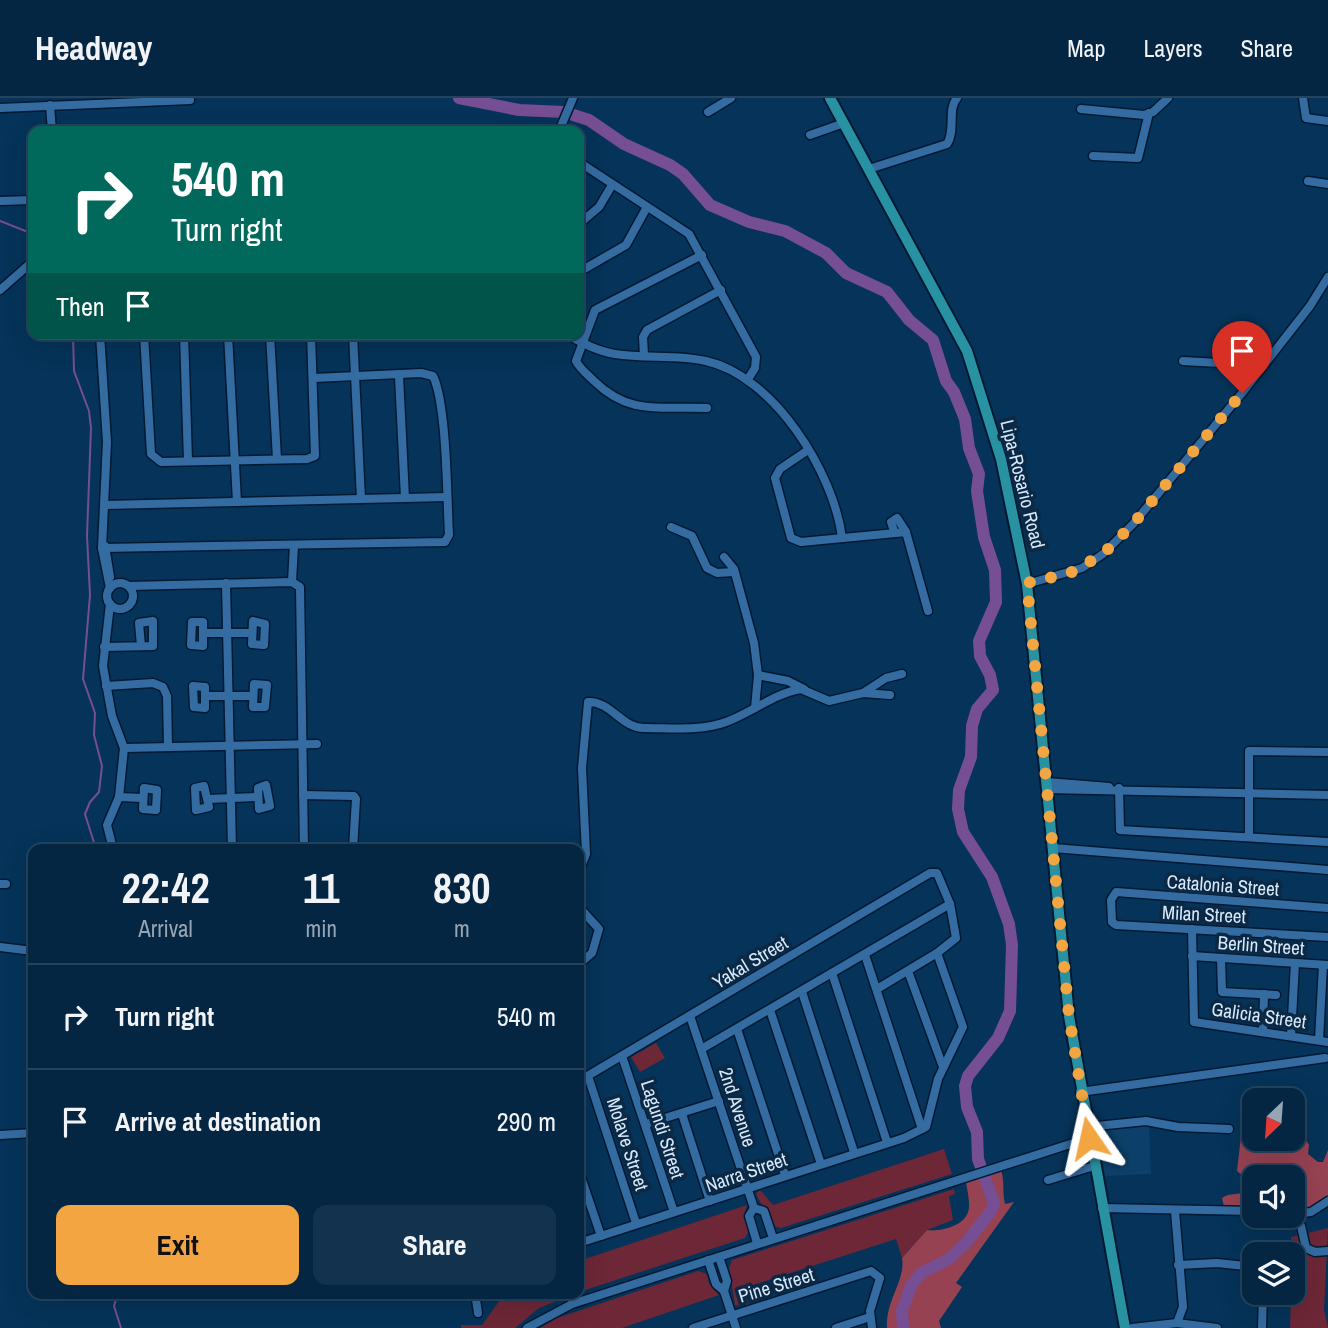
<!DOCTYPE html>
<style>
:root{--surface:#042643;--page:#12324e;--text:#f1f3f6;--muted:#97a5b2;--line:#25435c;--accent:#f2a541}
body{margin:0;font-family:"Archivo Narrow",sans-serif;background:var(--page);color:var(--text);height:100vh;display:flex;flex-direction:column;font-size:26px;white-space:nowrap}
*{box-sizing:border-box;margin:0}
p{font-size:23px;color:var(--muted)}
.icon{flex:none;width:38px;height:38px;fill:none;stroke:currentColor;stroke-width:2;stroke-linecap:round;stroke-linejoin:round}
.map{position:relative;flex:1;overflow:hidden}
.sheet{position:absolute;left:28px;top:746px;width:556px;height:455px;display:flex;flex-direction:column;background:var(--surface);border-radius:14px;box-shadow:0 7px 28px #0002,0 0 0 2px var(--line)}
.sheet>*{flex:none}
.top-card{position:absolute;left:28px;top:28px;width:556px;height:214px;border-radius:14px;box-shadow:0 7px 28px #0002,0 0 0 2px var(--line);background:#00695c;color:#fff;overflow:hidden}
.needle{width:46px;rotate:205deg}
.tools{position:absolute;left:1242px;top:990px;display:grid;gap:14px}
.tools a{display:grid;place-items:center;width:63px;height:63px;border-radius:14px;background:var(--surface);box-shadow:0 7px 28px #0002,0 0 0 2px var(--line);font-size:35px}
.pin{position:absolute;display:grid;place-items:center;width:60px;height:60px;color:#fff;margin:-72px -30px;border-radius:50% 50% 50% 0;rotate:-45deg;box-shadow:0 0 7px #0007}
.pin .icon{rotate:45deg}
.me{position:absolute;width:77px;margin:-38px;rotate:349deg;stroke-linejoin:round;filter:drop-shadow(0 0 5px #0008)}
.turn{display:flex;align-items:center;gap:24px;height:147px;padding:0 28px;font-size:32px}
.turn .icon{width:91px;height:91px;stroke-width:2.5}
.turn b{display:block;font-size:49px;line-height:60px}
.then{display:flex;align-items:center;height:66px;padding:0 28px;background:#0003;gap:14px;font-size:26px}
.eta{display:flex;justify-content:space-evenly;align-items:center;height:119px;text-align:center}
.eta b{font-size:42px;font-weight:700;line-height:49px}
.primary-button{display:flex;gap:14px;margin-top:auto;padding:14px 28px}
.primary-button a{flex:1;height:80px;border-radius:14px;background:var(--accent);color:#111;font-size:28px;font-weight:700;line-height:80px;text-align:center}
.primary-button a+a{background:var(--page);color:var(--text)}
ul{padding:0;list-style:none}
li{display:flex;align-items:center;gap:21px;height:105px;padding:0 28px;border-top:2px solid var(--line)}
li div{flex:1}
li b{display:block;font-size:26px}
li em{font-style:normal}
header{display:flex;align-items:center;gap:42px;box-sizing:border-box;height:98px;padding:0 35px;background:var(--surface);border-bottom:2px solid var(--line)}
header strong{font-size:33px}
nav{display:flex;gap:38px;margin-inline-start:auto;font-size:24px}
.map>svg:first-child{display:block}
.built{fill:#0c406a}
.green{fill:#6d2737}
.forest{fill:#964253}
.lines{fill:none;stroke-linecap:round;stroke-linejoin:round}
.stream{stroke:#764e93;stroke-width:2}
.river{stroke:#764e93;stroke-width:12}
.minor-casing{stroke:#001a34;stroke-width:11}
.major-casing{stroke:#001a34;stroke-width:14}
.minor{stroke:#346ca1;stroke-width:8}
.major{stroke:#2891a2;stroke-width:10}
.route{stroke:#f2a541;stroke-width:12;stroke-dasharray:0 21.6}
.labels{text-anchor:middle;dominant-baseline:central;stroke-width:7;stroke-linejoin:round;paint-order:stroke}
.street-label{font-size:19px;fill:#d7e8fa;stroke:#0b2945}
</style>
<header>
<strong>Headway</strong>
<nav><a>Map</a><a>Layers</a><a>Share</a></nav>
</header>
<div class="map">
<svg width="1328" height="1230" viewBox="0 0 1328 1230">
<rect width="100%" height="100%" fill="#053359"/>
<polygon class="built" points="1149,1027 1151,1076 1103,1078 1094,1031"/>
<g class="green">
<polygon points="656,945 665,960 640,974 631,959"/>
<polygon points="944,1051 952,1076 781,1130 773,1128 756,1096 760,1092 773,1107"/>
<polygon points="954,1091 955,1096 949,1098 953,1122 927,1132 902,1160 896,1141 744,1190 748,1207 735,1207 729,1170 732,1162"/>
<polygon points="747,1107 744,1118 749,1133 745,1140 579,1194 579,1163"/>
<polygon points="1328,1130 1324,1212 1328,1230 1290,1230 1291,1195 1293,1195 1291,1139"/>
<polygon points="698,1173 707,1176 709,1186 719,1197 622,1230 540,1230 557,1220"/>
<polygon points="505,1195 577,1195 539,1210 515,1230 461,1230 461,1227 482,1227"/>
</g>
<g class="forest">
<path d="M1242,1029l13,6v6h38v-6l9,1 7,11 -1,9 10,8h5l5,-12v47l-18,11 -17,3v-33h-38v29h-31l-2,-9c8,-6 16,-2 25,-7l2,-10 -12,-10z"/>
<path d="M1001,1072c4,12 1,22 4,34l9,-2 -58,81 6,4 -23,34 2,7h-54c-2,-27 19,-48 15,-70l25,-28c13,2 37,-4 41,-18 3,-8 -1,-22 -2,-30z"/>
</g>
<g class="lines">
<g class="stream">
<polyline points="0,123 33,136"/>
<polyline points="73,236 74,273 89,313 91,330 87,438 90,497 83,581 95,615 94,637 102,668 99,694 90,704 85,716 96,751"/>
<polyline points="118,1195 114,1208 121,1230"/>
</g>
<polyline class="river" points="459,0 519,12 564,14 589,22 624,46 670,67 683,76 710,107 749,124 785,133 826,155 846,175 887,194 909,222 933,242 946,283 954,294 965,321 969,350 979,376 977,393 984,439 995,472 996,504 979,543 980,558 990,577 993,592 977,611 972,628 971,659 959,692 958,711 963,734 992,779 1009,826 1012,847 1010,913 998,940 968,978 965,988 967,1009 977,1034 978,1061 994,1105 991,1113 966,1145 949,1161 921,1175 911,1188 902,1213 903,1230"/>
<defs>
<g id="minor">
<polyline points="1303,0 1306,20 1328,23"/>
<polyline points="50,7 52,33"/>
<polyline points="0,10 190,2"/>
<polyline points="1081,11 1144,17 1153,14 1168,0"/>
<polyline points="708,14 731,0"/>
<polyline points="559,33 573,0"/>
<polyline points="810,37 844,25"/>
<polyline points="1093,58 1138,60 1149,15"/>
<polyline points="579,64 689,136 756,259 755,270 748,281"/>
<path d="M869,71l78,-25c9,-13 0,-35 10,-46"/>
<polyline points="1308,83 1328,86"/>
<polyline points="0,103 33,102"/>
<polyline points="579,126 599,109 612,87"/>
<path d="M702,157l-107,55 -19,51c4,8 12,14 18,20 36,35 66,25 113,27"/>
<polyline points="579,174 626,147 647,109"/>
<polyline points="0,192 33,163"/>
<polyline points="100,236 107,344 102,450 110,490"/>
<polyline points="144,236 151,356 161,364 307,361 315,358 311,236"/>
<polyline points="184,236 188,363"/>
<polyline points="228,236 237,404"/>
<polyline points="270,236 277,361"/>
<polyline points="353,236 361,401"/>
<path d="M566,236c16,9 31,17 49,20 30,5 61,0 91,7 68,15 128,112 136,177"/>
<polyline points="644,257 643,239 647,232 721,192"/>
<polyline points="1183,263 1238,266 1259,270"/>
<polyline points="399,278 405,400"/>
<polyline points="808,352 780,371 775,380 791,440 801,444 906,434 928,513"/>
<polyline points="105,407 447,399"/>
<polyline points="671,429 692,438 707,470 717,475 734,474"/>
<polyline points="894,433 891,424 897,420 906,434"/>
<polyline points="105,448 110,479"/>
<path d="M102,450l343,-6 4,-7c-2,-35 -2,-131 -16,-159l-12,-3 -107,5"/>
<polyline points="724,459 734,471 754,545 758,577 788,583 804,591"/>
<polyline points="292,484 294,447"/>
<circle cx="120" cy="498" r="13"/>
<polyline points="226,485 232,751"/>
<polyline points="1027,486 1082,470 1103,456 1133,426 1242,295 1310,208 1328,179"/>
<polyline points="129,488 292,484 300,489 304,751"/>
<polyline points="110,506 103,568 112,618 124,650 119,699 107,727 113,751"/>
<polygon points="253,523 265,526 264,547 252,546"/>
<polygon points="192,524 203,524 203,548 191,547"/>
<polyline points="203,535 251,535"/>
<polyline points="104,549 153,548 153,523 139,525 141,548"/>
<polygon points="254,586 267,587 265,609 253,609"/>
<polyline points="106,588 153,585 163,589 167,598 168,649"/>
<polygon points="193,588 205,589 205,610 194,609"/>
<polyline points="863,595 886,580 902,576"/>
<polyline points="205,598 252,598"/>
<polyline points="755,610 758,577"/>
<polyline points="124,650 317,646"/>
<polyline points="1047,684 1109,689"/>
<polygon points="266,687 270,708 259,711 258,690"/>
<polygon points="204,688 209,709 196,712 195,690"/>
<polygon points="144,690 157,692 156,712 143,711"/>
<polyline points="1119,690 1120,732 1328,744"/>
<polyline points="1047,691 1328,697"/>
<polyline points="303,697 354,698 356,701 353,751"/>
<polyline points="119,699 143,700"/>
<polyline points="208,701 258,699"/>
<polyline points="1249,739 1249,653 1328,654"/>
<polyline points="1053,750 1328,772"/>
<polyline points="257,751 267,751"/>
<path d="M579,773l7,-17 -4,-86 6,-66c23,-1 34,27 57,26 26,0 57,3 81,-6 25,-9 49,-29 75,-33l28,12 34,-8 27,2"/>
<polyline points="0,786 6,786"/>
<polyline points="579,809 599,831 592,855 579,866"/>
<polyline points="1328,810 1116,794 1111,802 1112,824 1116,827 1328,839"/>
<polyline points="1192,831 1194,924 1328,944"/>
<polyline points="0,849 33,853"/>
<polyline points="865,857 922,1031"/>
<polyline points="1192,858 1328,867"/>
<polyline points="1221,860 1222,894 1276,897"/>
<polyline points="908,873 943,969"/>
<polyline points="832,875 887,1044"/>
<polyline points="802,894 854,1054"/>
<polyline points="770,912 821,1066"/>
<polyline points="690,918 754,1110"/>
<polyline points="737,931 785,1077"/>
<polyline points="1263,933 1264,896"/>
<polyline points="1291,938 1295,865"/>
<polyline points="1319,942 1323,867"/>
<polyline points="703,950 950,806"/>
<polyline points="622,958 674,1114"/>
<polyline points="588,978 636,1125"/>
<polyline points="579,983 930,775 937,775 950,806 956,840 937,855 877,891"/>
<polyline points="1080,994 1325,960"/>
<polyline points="682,1016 710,1103"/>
<polyline points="646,1026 719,1003"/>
<polyline points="1087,1029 1146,1023 1178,1029 1229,1031"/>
<polyline points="0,1037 33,1035"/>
<polyline points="579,1073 601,1138"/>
<polyline points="1048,1082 1094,1068"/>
<polyline points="1102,1110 1255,1113"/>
<polyline points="1175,1113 1183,1209 1177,1225 1217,1230"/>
<polyline points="1293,1116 1311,1114 1328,1103"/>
<polyline points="1293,1117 1301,1128 1306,1150 1315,1154 1328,1153"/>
<polyline points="579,1145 904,1040 926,1029 938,981 963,929 937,855"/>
<polyline points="757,1145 749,1118 754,1110 764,1113 773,1140"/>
<polyline points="719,1159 727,1183 724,1193"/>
<polyline points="708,1162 716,1186 724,1193"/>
<polyline points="1178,1167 1217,1165 1255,1169"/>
<polyline points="724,1193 736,1230"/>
<polyline points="475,1195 478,1215"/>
<polyline points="527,1230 572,1206 1089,1040"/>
<polyline points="693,1230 871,1173 880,1180 870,1213 872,1230"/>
<polyline points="836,1230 870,1219"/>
<polyline points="1132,1230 1177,1225"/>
<polyline points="1262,1230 1263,1195"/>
</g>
<polyline id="major" points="830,0 967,253 1001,361 1027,486 1069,918 1125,1230"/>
</defs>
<use href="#minor" class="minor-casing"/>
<use href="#major" class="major-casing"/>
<use href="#minor" class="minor"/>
<use href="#major" class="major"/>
</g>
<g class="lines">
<polyline class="route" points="1089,1040 1069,918 1027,485 1070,475 1103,456 1133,426 1242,295"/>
</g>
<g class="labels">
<g class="street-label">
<text transform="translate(1023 386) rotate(76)">Lipa-Rosario Road</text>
<text transform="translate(1223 787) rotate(4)">Catalonia Street</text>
<text transform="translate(1204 816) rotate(3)">Milan Street</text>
<text transform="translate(1261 847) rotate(4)">Berlin Street</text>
<text transform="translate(750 864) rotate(-31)">Yakal Street</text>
<text transform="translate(1259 917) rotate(8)">Galicia Street</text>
<text transform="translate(738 1009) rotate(72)">2nd Avenue</text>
<text transform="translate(663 1031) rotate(72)">Lagundi Street</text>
<text transform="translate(628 1046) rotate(72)">Molave Street</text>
<text transform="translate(746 1074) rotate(-19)">Narra Street</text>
<text transform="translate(776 1187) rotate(-17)">Pine Street</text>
</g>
</g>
</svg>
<div class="tools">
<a><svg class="needle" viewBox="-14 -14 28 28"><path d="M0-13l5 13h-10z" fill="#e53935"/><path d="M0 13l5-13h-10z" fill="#97a5b2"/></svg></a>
<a><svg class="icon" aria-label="sound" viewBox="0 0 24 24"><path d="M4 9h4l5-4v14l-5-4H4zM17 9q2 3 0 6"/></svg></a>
<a><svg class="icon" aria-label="layers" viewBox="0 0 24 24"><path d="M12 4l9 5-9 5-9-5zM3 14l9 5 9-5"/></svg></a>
</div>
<div class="pin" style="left:1242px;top:295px;background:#d93025"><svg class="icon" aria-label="arrive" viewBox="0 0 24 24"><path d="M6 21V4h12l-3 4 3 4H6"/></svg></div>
<svg class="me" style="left:1089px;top:1040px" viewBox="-20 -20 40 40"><path d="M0-17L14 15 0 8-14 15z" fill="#f2a541" stroke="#fff" stroke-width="4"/></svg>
<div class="top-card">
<div class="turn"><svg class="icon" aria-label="right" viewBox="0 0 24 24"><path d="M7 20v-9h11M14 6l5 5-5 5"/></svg><div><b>540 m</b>Turn right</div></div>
<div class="then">Then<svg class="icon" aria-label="arrive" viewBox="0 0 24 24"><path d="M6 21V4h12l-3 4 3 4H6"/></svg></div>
</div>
<section class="sheet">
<div class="eta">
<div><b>22:42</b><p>Arrival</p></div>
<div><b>11</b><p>min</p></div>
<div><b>830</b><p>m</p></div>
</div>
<ul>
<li><svg class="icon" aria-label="right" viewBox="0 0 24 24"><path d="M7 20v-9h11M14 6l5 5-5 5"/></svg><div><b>Turn right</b></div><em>540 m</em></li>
<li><svg class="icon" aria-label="arrive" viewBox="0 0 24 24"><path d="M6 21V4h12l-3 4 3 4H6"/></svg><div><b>Arrive at destination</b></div><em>290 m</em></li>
</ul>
<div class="primary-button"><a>Exit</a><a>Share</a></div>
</section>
</div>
